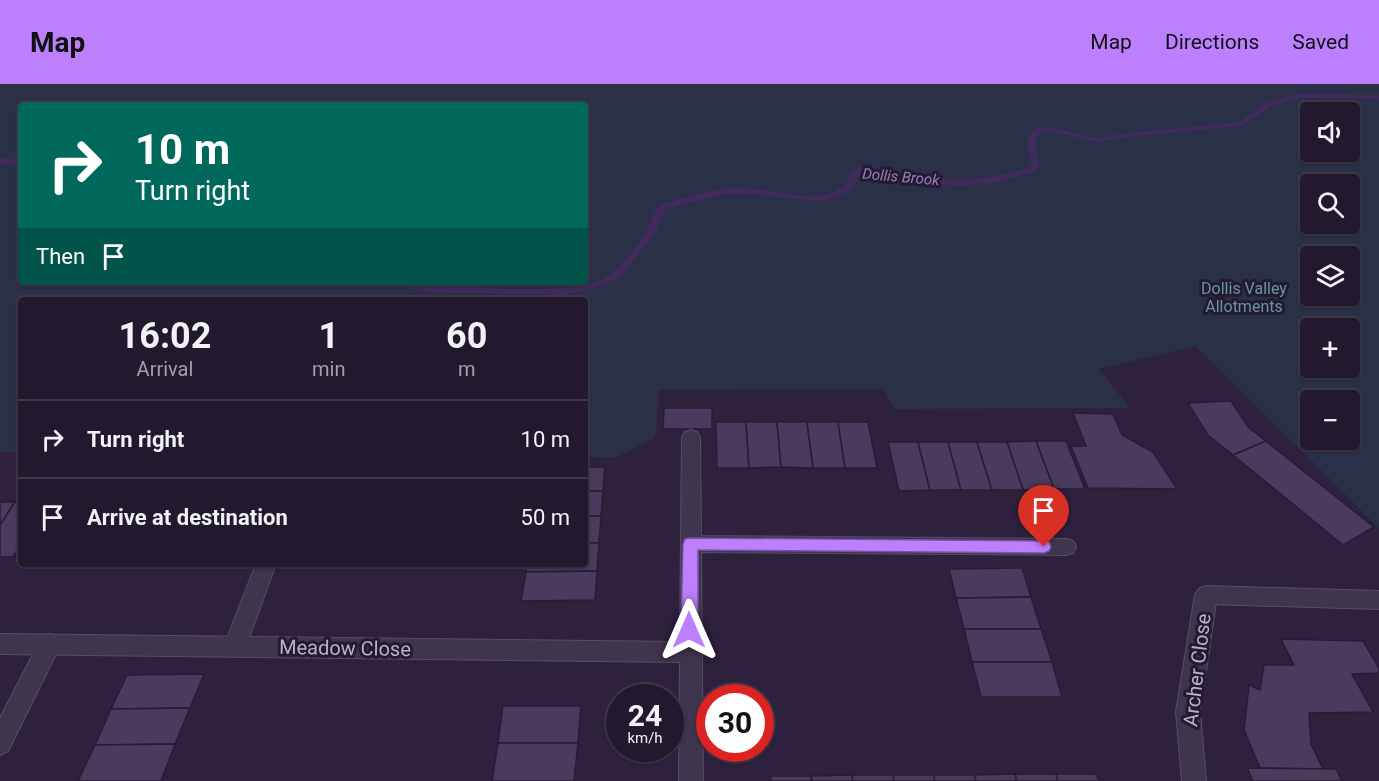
<!DOCTYPE html>
<meta charset="utf-8">
<style>
:root{--surface:#22192e;--page:#2a2236;--text:#f1f3f6;--muted:#a2a0aa;--line:#3f384a;--accent:#bc80ff}
body{margin:0;font-family:Roboto,sans-serif;background:var(--page);color:var(--text);height:100vh;display:flex;flex-direction:column;font-size:22px;white-space:nowrap}
*{box-sizing:border-box;margin:0}
p{font-size:20px;color:var(--muted)}
.icon{flex:none;width:33px;height:33px;fill:none;stroke:currentColor;stroke-width:2;stroke-linecap:round;stroke-linejoin:round}
.map{position:relative;flex:1;overflow:hidden}
.details{position:absolute;left:18px;top:213px;width:570px;height:270px;display:flex;flex-direction:column;background:var(--surface);border-radius:6px;box-shadow:0 2px 4px #0004,0 0 0 2px var(--line)}
.details>*{flex:none}
.hud{position:absolute;left:18px;top:18px;width:570px;height:183px;border-radius:6px;box-shadow:0 2px 4px #0004,0 0 0 2px var(--line);background:#00695c;color:#fff;overflow:hidden}
.buttons{position:absolute;left:1300px;top:18px;display:grid;gap:12px}
.buttons a{display:grid;place-items:center;width:60px;height:60px;border-radius:6px;background:var(--surface);box-shadow:0 2px 4px #0004,0 0 0 2px var(--line);font-size:30px}
.speed{position:absolute;left:606px;top:600px;display:flex;gap:12px;font-size:30px;font-weight:700;text-align:center}
.speed>*{display:grid;place-content:center;width:78px;height:78px;border-radius:50%;background:var(--surface);box-shadow:0 2px 4px #0004,0 0 0 2px var(--line);line-height:1}
.speed small{font-size:15px;font-weight:400}
.speed .limit{border:9px solid #d22;background:#fff;color:#111}
.pin{position:absolute;display:grid;place-items:center;width:51px;height:51px;color:#fff;margin:-62px -26px;border-radius:50% 50% 50% 0;rotate:-45deg;box-shadow:0 0 6px #0007}
.pin .icon{rotate:45deg}
.me{position:absolute;width:66px;margin:-33px;rotate:0deg;stroke-linejoin:round;filter:drop-shadow(0 0 4px #0008)}
.turn{display:flex;align-items:center;gap:21px;height:126px;padding:0 18px;font-size:27px}
.turn .icon{width:78px;height:78px;stroke-width:2.5}
.turn b{display:block;font-size:42px;line-height:51px}
.then{display:flex;align-items:center;height:57px;padding:0 18px;background:#0003;gap:12px;font-size:22px}
.eta{display:flex;justify-content:space-evenly;align-items:center;height:102px;text-align:center}
.eta b{font-size:36px;font-weight:700;line-height:42px}
ul{padding:0;list-style:none}
li{display:flex;align-items:center;gap:18px;height:78px;padding:0 18px;border-top:2px solid var(--line)}
li div{flex:1}
li b{display:block;font-size:22px}
li em{font-style:normal}
header{display:flex;align-items:center;gap:36px;box-sizing:border-box;height:84px;padding:0 30px;background:var(--accent);color:#111}
header strong{font-size:28px}
nav{display:flex;gap:33px;margin-inline-start:auto;font-size:21px}
.map>svg:first-child{display:block}
.green{fill:#2a3048;fill-rule:evenodd}
.lines{fill:none;stroke-linecap:round;stroke-linejoin:round}
.stream{fill:#412b5c;fill-rule:evenodd}
.building{fill:#493b5d;stroke:#271c35;stroke-width:1.5}
.service-casing{stroke:#584d66;stroke-width:2}
.minor-casing{stroke:#584d66;stroke-width:2}
.service{fill:#40354e;fill-rule:evenodd}
.minor{fill:#40354e;fill-rule:evenodd}
.route{fill:#bc80ff;stroke:#7a53a6;stroke-width:1.5}
.labels{text-anchor:middle;dominant-baseline:central;stroke-width:6;stroke-linejoin:round;paint-order:stroke}
.far-water-label{font-size:15px;font-style:italic;fill:#977eb8;stroke:#251a33}
.park-label{font-size:16px;fill:#66979c;stroke:#251a33}
.near-street-label{font-size:20px;fill:#bdb1c9;stroke:#251a33}
</style>
<header>
<strong>Map</strong>
<nav><a>Map</a><a>Directions</a><a>Saved</a></nav>
</header>
<div class="map">
<svg width="1379" height="697" viewBox="0 0 1379 697">
<rect width="100%" height="100%" fill="#2e213e"/>
<path class="green" d="M0,0h1379v444l-183,-182 -97,23 31,39 -236,1 -10,-20 -225,1 -4,47 -39,21 -31,-1v-157h-564v152h-21zM21,21h564v177h-564zM1350,28v40h-39v-40zM1311,100h39v40h-39zM1350,172v40h-39v-40zM1311,244h39v40h-39zM1311,316h39v40h-39z"/>
<g class="lines">
<g class="stream">
<path d="M1297,10l82,1v4l-82,-1 -25,8 -30,20 -114,11 -31,5 -48,-11 -8,2 -5,5v12l4,15 -4,6 -41,12 -38,3 -97,-13 -7,16 -22,10 -13,2 -69,-7h-24l-59,15 -11,24 -36,45 -20,8 -36,9 -131,-3 -40,-7 -5,-3c48,0 191,21 226,-9 10,-9 28,-31 34,-43 4,-8 7,-17 12,-25 25,-7 51,-17 77,-17 28,-1 62,12 89,7 7,-2 14,-6 21,-10l7,-16 7,-2c66,9 104,23 170,0l2,-2 -4,-15v-12l7,-9 14,-2 48,11 31,-5 112,-11 26,-20z"/>
<polygon points="0,74 21,76 21,82 0,80"/>
</g>
</g>
<g class="building">
<polygon points="1231,317 1248,343 1266,357 1233,371 1208,351 1188,319"/>
<polygon points="664,324 712,324 712,345 663,345"/>
<polygon points="1073,329 1113,330 1122,351 1153,368 1177,405 1088,404 1071,362 1086,362"/>
<polygon points="716,338 746,338 749,384 717,384"/>
<polygon points="746,338 777,338 781,383 749,384"/>
<polygon points="777,338 807,338 813,384 781,383"/>
<polygon points="807,338 838,338 845,384 813,384"/>
<polygon points="838,338 868,338 877,384 845,384"/>
<polygon points="1036,357 1066,357 1085,405 1054,405"/>
<polygon points="1036,357 1054,405 1023,406 1007,358"/>
<polygon points="1266,357 1374,443 1343,461 1233,371"/>
<polygon points="888,358 918,358 930,406 899,407"/>
<polygon points="918,358 948,358 961,406 930,406"/>
<polygon points="948,358 977,358 992,406 961,406"/>
<polygon points="977,358 1007,358 1023,406 992,406"/>
<polygon points="585,383 605,383 603,407 585,407"/>
<polygon points="585,407 603,407 601,432 585,432"/>
<polygon points="0,418 15,418 0,441"/>
<polygon points="15,418 21,418 21,460 13,473 0,473 0,441"/>
<polygon points="585,432 601,432 599,459 585,459"/>
<polygon points="585,459 599,459 597,487 526,488 527,480 585,480"/>
<polygon points="1022,484 1031,513 956,514 949,485"/>
<polygon points="597,487 595,516 521,517 526,488"/>
<polygon points="1031,513 1041,545 964,545 956,514"/>
<polygon points="964,545 1041,545 1052,578 972,578"/>
<polygon points="1281,555 1363,557 1379,584 1379,589 1352,590 1373,628 1309,629 1311,660 1323,685 1260,684 1244,646 1249,601 1260,606 1264,581 1294,581"/>
<polygon points="972,578 1052,578 1062,613 981,613"/>
<polygon points="204,590 190,624 111,625 127,591"/>
<polygon points="503,622 581,622 578,659 498,659"/>
<polygon points="190,624 175,660 95,661 111,625"/>
<polygon points="498,659 578,659 574,697 492,697"/>
<polygon points="175,660 161,697 78,697 95,661"/>
<polygon points="1247,684 1336,685 1342,697 1253,697"/>
<polygon points="1015,690 1017,697 976,697 974,691"/>
<polygon points="1015,690 1056,690 1058,697 1017,697"/>
<polygon points="1056,690 1096,690 1099,697 1058,697"/>
<polygon points="852,691 853,697 812,697 811,692"/>
<polygon points="852,691 893,691 894,697 853,697"/>
<polygon points="893,691 934,691 935,697 894,697"/>
<polygon points="934,691 974,691 976,697 935,697"/>
<polygon points="771,692 811,692 812,697 771,697"/>
</g>
<g class="lines">
<defs>
<g id="service">
<polygon points="256,480 276,480 246,562 243,569 235,572 227,569 224,562"/>
<polygon points="1206,502 1379,507 1379,525 1206,520 1199,517 1195,511 1199,505"/>
<polygon points="50,550 58,553 61,560 8,667 0,671 0,634 42,553"/>
</g>
<g id="minor">
<polygon points="691,346 697,348 700,353 701,452 1066,455 1073,457 1076,463 1073,469 1066,471 701,468 703,697 679,697 680,578 0,570 0,550 680,558 682,353 685,348"/>
<polygon points="1206,502 1213,505 1217,511 1200,628 1206,697 1182,697 1176,628 1195,511 1199,505"/>
</g>
</defs>
<use href="#service" class="service-casing"/>
<use href="#minor" class="minor-casing"/>
<use href="#service" class="service"/>
<use href="#minor" class="minor"/>
</g>
<polygon class="route" points="690,454 1044,457 1049,458 1051,463 1049,467 1044,469 698,466 698,546 695,551 689,554 684,551 681,546 683,460 685,455"/>
<g class="labels">
<g class="far-water-label">
<text transform="translate(901 93) rotate(5)">Dollis Brook</text>
</g>
<g class="park-label">
<text x="1244" y="204">Dollis Valley<tspan x="1244" dy="18">Allotments</tspan></text>
</g>
<g class="near-street-label">
<text transform="translate(345 564) rotate(1)">Meadow Close</text>
<text transform="translate(1197 586) rotate(-83)">Archer Close</text>
</g>
</g>
</svg>
<div class="buttons">
<a><svg class="icon" aria-label="sound" viewBox="0 0 24 24"><path d="M4 9h4l5-4v14l-5-4H4zM17 9q2 3 0 6"/></svg></a>
<a><svg class="icon" aria-label="search" viewBox="0 0 24 24"><circle cx="10" cy="10" r="6"/><path d="M15 15l6 6"/></svg></a>
<a><svg class="icon" aria-label="layers" viewBox="0 0 24 24"><path d="M12 4l9 5-9 5-9-5zM3 14l9 5 9-5"/></svg></a>
<a>+</a>
<a>−</a>
</div>
<div class="speed"><div>24<small>km/h</small></div><div class="limit">30</div></div>
<div class="pin" style="left:1044px;top:463px;background:#d93025"><svg class="icon" aria-label="arrive" viewBox="0 0 24 24"><path d="M6 21V4h12l-3 4 3 4H6"/></svg></div>
<svg class="me" style="left:689px;top:546px" viewBox="-20 -20 40 40"><path d="M0-17L14 15 0 8-14 15z" fill="#bc80ff" stroke="#fff" stroke-width="4"/></svg>
<div class="hud">
<div class="turn"><svg class="icon" aria-label="right" viewBox="0 0 24 24"><path d="M7 20v-9h11M14 6l5 5-5 5"/></svg><div><b>10 m</b>Turn right</div></div>
<div class="then">Then<svg class="icon" aria-label="arrive" viewBox="0 0 24 24"><path d="M6 21V4h12l-3 4 3 4H6"/></svg></div>
</div>
<section class="details">
<div class="eta">
<div><b>16:02</b><p>Arrival</p></div>
<div><b>1</b><p>min</p></div>
<div><b>60</b><p>m</p></div>
</div>
<ul>
<li><svg class="icon" aria-label="right" viewBox="0 0 24 24"><path d="M7 20v-9h11M14 6l5 5-5 5"/></svg><div><b>Turn right</b></div><em>10 m</em></li>
<li><svg class="icon" aria-label="arrive" viewBox="0 0 24 24"><path d="M6 21V4h12l-3 4 3 4H6"/></svg><div><b>Arrive at destination</b></div><em>50 m</em></li>
</ul>
</section>
</div>
